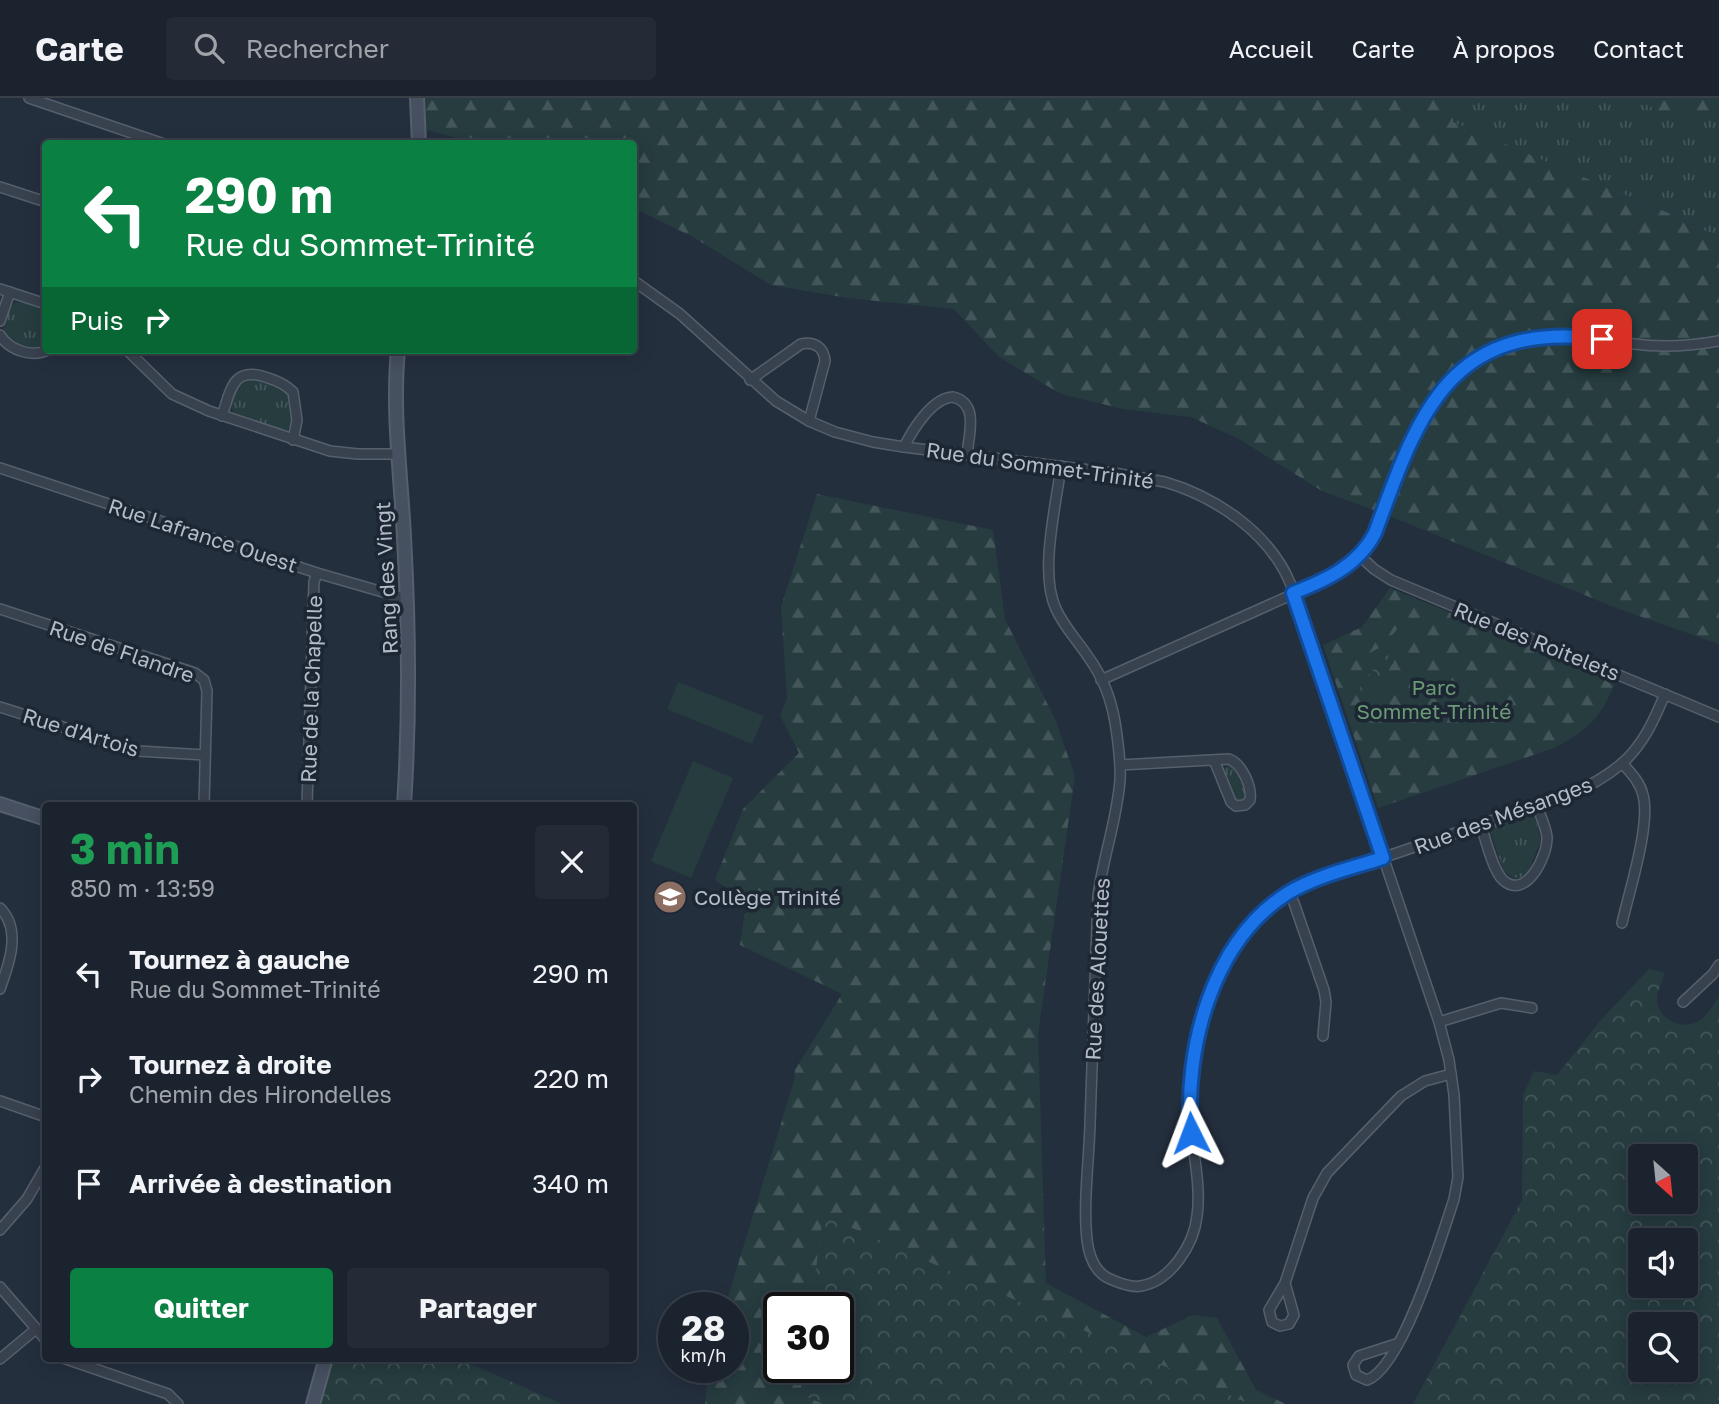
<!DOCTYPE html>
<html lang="fr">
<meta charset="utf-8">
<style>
:root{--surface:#1b232e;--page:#242b36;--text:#f1f3f6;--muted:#a0a4aa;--line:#39404a;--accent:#0b8043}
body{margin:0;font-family:"Golos Text",sans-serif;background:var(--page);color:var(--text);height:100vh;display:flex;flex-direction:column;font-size:26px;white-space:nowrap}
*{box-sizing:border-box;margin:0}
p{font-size:23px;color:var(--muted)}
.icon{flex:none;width:38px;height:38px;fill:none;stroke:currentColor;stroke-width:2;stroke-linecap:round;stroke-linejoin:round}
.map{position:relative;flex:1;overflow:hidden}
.panel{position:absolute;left:42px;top:704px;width:595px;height:560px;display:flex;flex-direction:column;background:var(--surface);border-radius:7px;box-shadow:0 4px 18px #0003,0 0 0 2px var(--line)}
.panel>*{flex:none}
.guide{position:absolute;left:42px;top:42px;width:595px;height:214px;border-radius:7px;box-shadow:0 4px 18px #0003,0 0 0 2px var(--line);background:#0b8043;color:#fff;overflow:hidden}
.needle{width:46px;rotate:153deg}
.tools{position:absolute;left:1628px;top:1046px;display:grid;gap:14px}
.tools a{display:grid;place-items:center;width:70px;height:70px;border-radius:7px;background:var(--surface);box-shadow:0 4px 18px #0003,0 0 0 2px var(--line);font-size:35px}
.speed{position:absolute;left:658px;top:1194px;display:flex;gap:14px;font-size:35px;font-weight:700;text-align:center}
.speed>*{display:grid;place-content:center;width:91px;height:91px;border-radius:50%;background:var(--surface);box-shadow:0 4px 18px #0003,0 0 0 2px var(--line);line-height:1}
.speed small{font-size:18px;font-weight:400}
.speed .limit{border:4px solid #111;border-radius:10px;background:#fff;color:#111}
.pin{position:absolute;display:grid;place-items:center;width:60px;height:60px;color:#fff;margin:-30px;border-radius:14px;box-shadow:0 4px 10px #0006}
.me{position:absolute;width:77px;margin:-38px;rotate:357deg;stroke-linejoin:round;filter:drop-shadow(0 0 5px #0008)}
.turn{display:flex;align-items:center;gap:24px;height:147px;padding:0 28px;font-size:32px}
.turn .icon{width:91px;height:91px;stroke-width:2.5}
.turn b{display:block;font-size:49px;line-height:60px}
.then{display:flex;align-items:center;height:66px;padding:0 28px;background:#0003;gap:14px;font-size:26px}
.round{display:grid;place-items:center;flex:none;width:74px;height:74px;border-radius:7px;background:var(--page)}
.headline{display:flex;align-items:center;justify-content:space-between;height:119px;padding:0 28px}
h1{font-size:42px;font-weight:700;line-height:52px;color:#1e9e55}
.cta{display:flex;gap:14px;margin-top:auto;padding:14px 28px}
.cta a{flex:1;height:80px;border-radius:7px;background:var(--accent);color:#fff;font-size:28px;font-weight:700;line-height:80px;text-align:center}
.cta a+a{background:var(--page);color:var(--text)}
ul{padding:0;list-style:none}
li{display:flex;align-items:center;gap:21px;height:105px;padding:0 28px}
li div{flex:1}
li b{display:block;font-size:26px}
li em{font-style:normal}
header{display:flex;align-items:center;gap:42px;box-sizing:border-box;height:98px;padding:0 35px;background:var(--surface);border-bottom:2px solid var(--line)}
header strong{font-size:33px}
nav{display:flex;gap:38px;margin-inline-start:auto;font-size:24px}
.search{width:490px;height:63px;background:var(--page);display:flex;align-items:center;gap:18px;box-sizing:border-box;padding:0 24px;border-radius:7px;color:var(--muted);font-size:26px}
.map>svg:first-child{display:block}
.grass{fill:url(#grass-tufts)}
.forest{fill:url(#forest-firs);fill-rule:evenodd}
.park{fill:url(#park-crowns);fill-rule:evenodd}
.pitch{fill:#263c3f}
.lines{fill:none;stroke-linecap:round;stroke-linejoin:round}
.street-casing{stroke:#565f6c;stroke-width:12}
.secondary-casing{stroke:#565f6c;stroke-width:16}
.street{stroke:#38414e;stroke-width:9}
.secondary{stroke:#465061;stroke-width:12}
.route-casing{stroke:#114b97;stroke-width:18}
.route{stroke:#1a73e8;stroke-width:12}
.labels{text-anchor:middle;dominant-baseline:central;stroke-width:7;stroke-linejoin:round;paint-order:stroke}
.street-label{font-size:21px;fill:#b4bcc9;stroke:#1d2633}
.park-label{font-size:21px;fill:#6b9a76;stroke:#1d2633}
.poi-label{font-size:21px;fill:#b4bcc9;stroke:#1d2633;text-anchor:start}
</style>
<header>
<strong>Carte</strong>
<div class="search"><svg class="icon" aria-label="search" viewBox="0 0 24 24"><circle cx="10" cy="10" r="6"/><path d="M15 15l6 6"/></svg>Rechercher</div>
<nav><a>Accueil</a><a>Carte</a><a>À propos</a><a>Contact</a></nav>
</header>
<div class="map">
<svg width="1719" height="1306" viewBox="0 0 1719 1306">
<defs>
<pattern id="grass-tufts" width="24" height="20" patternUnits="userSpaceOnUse" patternTransform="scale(1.75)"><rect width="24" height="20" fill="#263c3f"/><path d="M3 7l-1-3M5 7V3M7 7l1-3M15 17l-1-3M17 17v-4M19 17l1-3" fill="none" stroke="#435659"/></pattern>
<pattern id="forest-firs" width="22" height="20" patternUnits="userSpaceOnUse" patternTransform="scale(1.75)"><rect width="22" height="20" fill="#263c3f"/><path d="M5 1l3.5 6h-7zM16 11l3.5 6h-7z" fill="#435659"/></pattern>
<pattern id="park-crowns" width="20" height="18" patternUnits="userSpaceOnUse" patternTransform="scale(1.75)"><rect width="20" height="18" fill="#263c3f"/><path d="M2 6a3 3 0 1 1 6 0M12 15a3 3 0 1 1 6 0" fill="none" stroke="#435659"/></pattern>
</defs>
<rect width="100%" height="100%" fill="#242f3e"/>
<g class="grass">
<polygon points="1391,0 1719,0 1719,139 1666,114"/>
<path d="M16,204l11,1 18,7v35c-13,8 -30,1 -40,-10 -4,-11 2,-26 11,-33z"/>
<path d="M247,280h8l32,15c6,11 8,27 1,37h-8l-46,-16c-6,-13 2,-29 13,-36z"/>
<polygon points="1229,667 1235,670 1245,695 1245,699 1240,703 1234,700 1224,675 1225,669"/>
<polygon points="1527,717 1535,720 1541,742 1528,774 1522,779 1514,780 1504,774 1490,733 1494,728"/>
</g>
<g class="forest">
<path d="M422,0h969c9,3 49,0 62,0v24l213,90 53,25v407l-100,-35 -237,-96 -60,-22 -83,-52 -48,-22 -68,-8 -62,-15 -62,-37 -45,-48 -106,-11 -77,-13 -78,-48 -59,-29v-64l-159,-1 -51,-14z"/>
<polygon points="1631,0 1719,0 1719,22 1662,14"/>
<path d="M817,396l176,36 12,89 50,100 20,57 -37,258 8,249 100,54 47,-22 24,3 39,72 30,14h-581l4,-37h24v-60h-8l69,-226 1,-11 47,-76 -102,-49 4,-29 8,-11 -37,-25 28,-71 56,-56 -19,-38 7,-17 -6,-91zM779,1209h59v60h-59z"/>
<path d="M1390,490l226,93c-16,37 -26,48 -62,67l-176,60 -55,-163 39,-18z"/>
</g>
<g class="park">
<polygon points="1381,549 1394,565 1381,572 1386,588 1362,598 1358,582 1374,574 1362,559"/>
<path d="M1649,871l16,4c-3,8 -8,18 -8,26 1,23 29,33 45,20 7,-6 12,-15 17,-22v407h-306l109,-204 1,-105 11,-24 23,4 43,-54zM1640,1059h45v45h-45zM1640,1143h45v45h-45zM1640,1227h45v45h-45z"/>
<polygon points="823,1117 1250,1306 823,1306 800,1296 804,1269 838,1269 838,1209 811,1209"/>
<polygon points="334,1260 457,1260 562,1306 320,1306"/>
</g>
<g class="pitch">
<polygon points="1404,523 1419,534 1398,557 1383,548"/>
<polygon points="678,584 764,618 752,646 667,611"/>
<polygon points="693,663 733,680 691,780 651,763"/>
</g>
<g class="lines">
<defs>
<g id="street">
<polyline points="29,0 164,46"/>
<polyline points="0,89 46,104"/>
<path d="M634,183l46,33 96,87 33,20 26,11 38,10 31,5 210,26 51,9c51,15 105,51 126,103l148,437 10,38 5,35 4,82 -4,22c-12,37 -52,169 -87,181l-11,-5 -3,-10 6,-9 37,-12"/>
<polyline points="0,191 46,206"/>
<polyline points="0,223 10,194"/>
<path d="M0,237c9,15 32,23 48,15"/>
<polyline points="127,252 172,296 209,313 330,353 358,356 398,356"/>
<path d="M750,282l51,-36c13,-3 23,3 24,17l-16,60"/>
<path d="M222,318c9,-27 11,-51 46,-38 10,3 18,7 25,14l4,28 -4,20"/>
<path d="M904,349c9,-18 28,-49 49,-50 26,6 16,37 14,57"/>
<path d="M1061,368c-5,40 -22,107 -5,143 8,18 22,32 33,49 13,18 22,41 26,64 3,19 6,39 5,58 -3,40 -17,77 -22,116 -3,76 -5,152 -8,228 -1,37 -7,79 -3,116 2,16 7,32 23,39 9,4 21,9 31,7 30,-5 53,-42 56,-70 5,-33 -7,-76 -8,-110 0,-27 6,-53 13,-78 18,-68 46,-121 115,-148 59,-20 118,-40 177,-60 43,-14 90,-25 126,-55 23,-19 34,-45 45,-71"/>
<polyline points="0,370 317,475 407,501"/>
<polyline points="1360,458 1374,471 1391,482 1719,619"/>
<polyline points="0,511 195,575 204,582 207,593 204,707"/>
<path d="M1101,582l217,-97c15,-8 32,-16 44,-29 14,-15 20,-38 27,-58 26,-71 51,-131 130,-155 39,-12 76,-1 115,3 29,4 57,2 85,-3"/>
<polyline points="0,609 138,653 205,657"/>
<path d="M1120,667l109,-6c13,5 23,27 21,41l-5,5 -9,1 -5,-4 -17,-42"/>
<polyline points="307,707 314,484 317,475"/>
<path d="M1481,727c4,13 12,46 22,55 23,21 45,-25 44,-43 -1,-10 -7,-22 -10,-31"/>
<polyline points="1289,795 1294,805 1324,892 1326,904 1323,938"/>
<path d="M0,810c22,22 9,56 0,81"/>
<path d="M1622,825c7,-31 29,-99 21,-128 -3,-13 -12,-22 -21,-32"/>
<polyline points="1683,904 1713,876 1719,867"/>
<polyline points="1439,924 1501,905 1532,910"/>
<polyline points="0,1003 46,1019"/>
<polyline points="0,1132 27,1101 46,1068"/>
<polyline points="1285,1185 1294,1217 1289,1226 1280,1228 1272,1224 1269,1212 1285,1185 1313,1100 1327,1075 1401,998 1425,983 1451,976"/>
<polyline points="0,1189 46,1242"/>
<polyline points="63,1260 168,1296 178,1306"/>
<polyline points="0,1261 36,1231"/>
</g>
<g id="secondary">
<polyline points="417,0 419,46"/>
<path d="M398,252c-6,63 3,125 6,187 5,90 6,178 0,268"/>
<polyline points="0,706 46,721"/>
<polyline points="313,1306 326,1260"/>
</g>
</defs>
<use href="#street" class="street-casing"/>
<use href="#secondary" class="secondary-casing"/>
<use href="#street" class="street"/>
<use href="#secondary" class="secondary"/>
</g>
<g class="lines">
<defs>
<path id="route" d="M1191,1035c-7,-84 21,-192 97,-240 28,-17 64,-25 95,-35l-90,-265c33,-13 65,-27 82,-60 44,-121 75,-213 227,-194"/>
</defs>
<use href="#route" class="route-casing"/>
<use href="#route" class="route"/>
</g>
<defs>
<symbol id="school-disc" viewBox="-11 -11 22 22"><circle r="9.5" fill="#8d6e63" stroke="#1d2633"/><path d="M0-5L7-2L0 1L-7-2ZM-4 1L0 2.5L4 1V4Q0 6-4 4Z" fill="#fff"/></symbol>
</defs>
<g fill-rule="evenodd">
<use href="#school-disc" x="651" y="780" width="38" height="38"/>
</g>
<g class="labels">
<g class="street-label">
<text transform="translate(1040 367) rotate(8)">Rue du Sommet-Trinité</text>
<text transform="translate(203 437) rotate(18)">Rue Lafrance Ouest</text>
<text transform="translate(386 480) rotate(-93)">Rang des Vingt</text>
<text transform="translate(1537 543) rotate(22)">Rue des Roitelets</text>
<text transform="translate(122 553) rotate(19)">Rue de Flandre</text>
<text transform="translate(311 591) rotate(-88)">Rue de la Chapelle</text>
<text transform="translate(81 634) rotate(17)">Rue d'Artois</text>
<text transform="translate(1503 717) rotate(-20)">Rue des Mésanges</text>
<text transform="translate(1097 871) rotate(-87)">Rue des Alouettes</text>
</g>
<g class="park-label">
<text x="1434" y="589">Parc<tspan x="1434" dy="24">Sommet-Trinité</tspan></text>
</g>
<g class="poi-label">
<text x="694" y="799">Collège Trinité</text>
</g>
</g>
</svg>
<div class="tools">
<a><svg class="needle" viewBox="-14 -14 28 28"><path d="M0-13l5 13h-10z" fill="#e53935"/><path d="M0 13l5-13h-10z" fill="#a0a4aa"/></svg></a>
<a><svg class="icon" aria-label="sound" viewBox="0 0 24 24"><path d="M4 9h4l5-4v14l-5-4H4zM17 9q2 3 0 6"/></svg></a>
<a><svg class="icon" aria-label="search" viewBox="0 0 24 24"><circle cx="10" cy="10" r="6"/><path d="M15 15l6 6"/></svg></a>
</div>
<div class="speed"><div>28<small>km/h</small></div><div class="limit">30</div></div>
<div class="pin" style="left:1602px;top:241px;background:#d93025"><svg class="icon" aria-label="arrive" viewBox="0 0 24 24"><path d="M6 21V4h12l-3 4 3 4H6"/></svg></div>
<svg class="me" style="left:1191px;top:1035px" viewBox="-20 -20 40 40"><path d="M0-17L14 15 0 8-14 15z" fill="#1a73e8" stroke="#fff" stroke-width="4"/></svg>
<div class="guide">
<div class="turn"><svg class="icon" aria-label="left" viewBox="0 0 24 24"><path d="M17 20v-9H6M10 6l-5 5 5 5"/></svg><div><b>290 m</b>Rue du Sommet-Trinité</div></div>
<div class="then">Puis<svg class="icon" aria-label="right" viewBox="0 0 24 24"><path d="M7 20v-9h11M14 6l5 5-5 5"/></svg></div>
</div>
<section class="panel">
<div class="headline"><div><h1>3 min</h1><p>850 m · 13:59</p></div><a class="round"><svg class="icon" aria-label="close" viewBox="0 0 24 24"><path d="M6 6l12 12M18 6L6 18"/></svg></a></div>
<ul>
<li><svg class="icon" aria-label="left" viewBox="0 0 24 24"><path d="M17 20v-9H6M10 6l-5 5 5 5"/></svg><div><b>Tournez à gauche</b><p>Rue du Sommet-Trinité</p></div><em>290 m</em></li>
<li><svg class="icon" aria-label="right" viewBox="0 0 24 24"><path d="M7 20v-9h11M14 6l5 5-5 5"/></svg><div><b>Tournez à droite</b><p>Chemin des Hirondelles</p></div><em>220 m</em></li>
<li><svg class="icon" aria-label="arrive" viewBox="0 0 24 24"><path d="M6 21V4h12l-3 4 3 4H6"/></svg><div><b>Arrivée à destination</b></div><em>340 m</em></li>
</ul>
<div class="cta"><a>Quitter</a><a>Partager</a></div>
</section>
</div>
